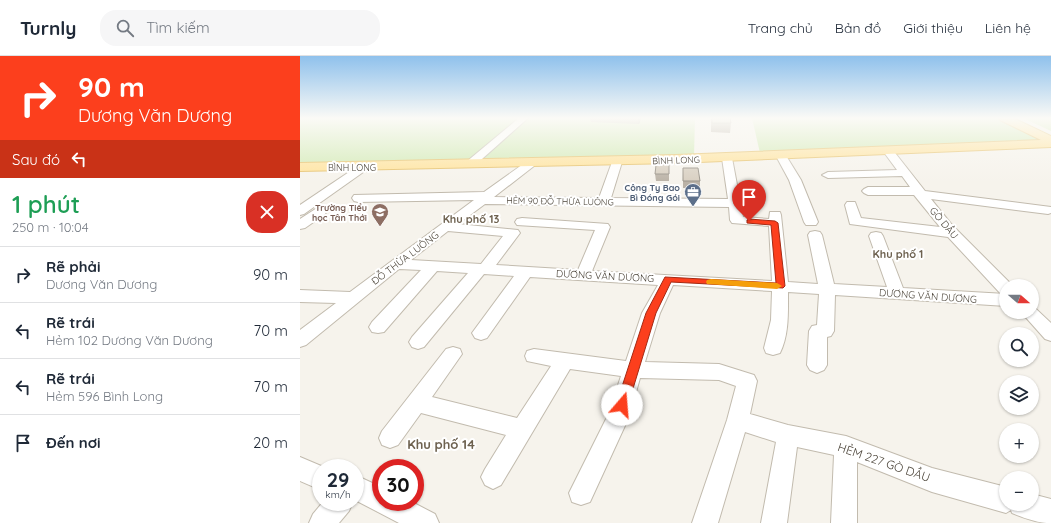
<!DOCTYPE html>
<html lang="vi">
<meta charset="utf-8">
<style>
:root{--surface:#fff;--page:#f6f6f7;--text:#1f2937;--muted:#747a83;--line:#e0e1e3}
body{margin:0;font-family:Quicksand,sans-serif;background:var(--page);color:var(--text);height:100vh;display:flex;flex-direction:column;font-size:15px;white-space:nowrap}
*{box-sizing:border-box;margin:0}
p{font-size:13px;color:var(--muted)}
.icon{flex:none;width:22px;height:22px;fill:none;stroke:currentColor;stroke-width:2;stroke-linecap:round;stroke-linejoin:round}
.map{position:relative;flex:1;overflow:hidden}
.panel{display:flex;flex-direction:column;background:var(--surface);width:300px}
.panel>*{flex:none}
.banner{background:#fc3f1d;color:#fff;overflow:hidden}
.needle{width:26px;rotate:110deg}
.fabs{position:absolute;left:699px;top:223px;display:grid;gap:8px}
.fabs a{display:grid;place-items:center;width:40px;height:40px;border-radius:50%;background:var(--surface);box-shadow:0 1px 3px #0004;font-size:20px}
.speed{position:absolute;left:12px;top:403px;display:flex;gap:8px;font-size:20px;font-weight:700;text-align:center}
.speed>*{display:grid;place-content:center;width:52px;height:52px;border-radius:50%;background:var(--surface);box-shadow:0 1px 3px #0004;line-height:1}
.speed small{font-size:10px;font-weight:400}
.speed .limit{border:6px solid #d22;background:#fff;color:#111}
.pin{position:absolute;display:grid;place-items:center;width:34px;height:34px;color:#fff;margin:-41px -17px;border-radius:50% 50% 50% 0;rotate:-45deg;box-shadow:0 0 4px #0007}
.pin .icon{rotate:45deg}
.me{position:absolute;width:44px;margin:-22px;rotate:18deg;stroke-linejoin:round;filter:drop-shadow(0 0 3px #0008)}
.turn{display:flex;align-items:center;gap:14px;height:84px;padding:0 12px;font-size:18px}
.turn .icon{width:52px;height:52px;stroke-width:2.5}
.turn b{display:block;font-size:28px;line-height:34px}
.then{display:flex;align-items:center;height:38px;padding:0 12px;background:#0003;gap:8px;font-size:15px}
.round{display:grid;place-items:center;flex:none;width:42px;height:42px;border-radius:16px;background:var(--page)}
.summary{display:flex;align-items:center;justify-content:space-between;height:68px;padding:0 12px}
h1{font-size:24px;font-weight:600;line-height:30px;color:#1e9e55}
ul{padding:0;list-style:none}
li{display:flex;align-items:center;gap:12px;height:56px;padding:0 12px;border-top:1px solid var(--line)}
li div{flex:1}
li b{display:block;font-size:15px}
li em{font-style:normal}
header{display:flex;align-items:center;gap:24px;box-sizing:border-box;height:56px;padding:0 20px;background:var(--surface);border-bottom:1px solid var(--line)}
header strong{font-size:19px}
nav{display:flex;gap:22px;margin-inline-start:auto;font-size:14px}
.search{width:280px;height:36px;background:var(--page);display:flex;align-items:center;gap:10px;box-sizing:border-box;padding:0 14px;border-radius:16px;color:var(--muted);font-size:15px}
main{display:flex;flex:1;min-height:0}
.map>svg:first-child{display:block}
.green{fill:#d2eab5}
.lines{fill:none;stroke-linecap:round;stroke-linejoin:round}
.minor-casing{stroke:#c2bbae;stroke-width:2}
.major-casing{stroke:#e6c16a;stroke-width:2}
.minor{fill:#fff;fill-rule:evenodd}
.major{fill:#ffe39c;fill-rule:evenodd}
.wall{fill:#bab2a6}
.shaded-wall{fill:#979187}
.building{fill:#d8cfc1;stroke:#979187}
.route{fill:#fc3f1d;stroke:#a42913}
.slow{fill:#f59e0b}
.labels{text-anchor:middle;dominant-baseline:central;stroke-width:4;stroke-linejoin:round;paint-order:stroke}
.far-street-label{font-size:9px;fill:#4b4439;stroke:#fff}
.far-service-label{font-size:9px;font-weight:bold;fill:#4e5e75;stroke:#fff;text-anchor:end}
.far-education-label{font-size:9px;font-weight:bold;fill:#785e54;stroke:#fff;text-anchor:end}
.street-label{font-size:10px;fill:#4b4439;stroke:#fff}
.neighbourhood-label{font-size:11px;font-weight:bold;fill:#6e6250;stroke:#fff}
.near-street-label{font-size:12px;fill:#4b4439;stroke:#fff}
.near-neighbourhood-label{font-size:13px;font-weight:bold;fill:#6e6250;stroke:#fff}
</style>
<header>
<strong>Turnly</strong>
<div class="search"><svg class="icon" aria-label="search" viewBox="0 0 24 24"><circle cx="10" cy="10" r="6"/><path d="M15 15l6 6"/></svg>Tìm kiếm</div>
<nav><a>Trang chủ</a><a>Bản đồ</a><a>Giới thiệu</a><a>Liên hệ</a></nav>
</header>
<main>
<section class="panel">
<div class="banner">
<div class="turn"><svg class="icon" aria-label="right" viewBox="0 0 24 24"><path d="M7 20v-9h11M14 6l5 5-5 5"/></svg><div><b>90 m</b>Dương Văn Dương</div></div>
<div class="then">Sau đó<svg class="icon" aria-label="left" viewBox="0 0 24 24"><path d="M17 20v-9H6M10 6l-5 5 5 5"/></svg></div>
</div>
<div class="summary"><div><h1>1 phút</h1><p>250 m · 10:04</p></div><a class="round" style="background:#d93025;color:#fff"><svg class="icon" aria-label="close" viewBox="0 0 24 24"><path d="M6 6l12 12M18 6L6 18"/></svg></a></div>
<ul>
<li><svg class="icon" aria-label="right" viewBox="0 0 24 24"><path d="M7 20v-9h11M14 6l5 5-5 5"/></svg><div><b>Rẽ phải</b><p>Dương Văn Dương</p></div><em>90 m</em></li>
<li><svg class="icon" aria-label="left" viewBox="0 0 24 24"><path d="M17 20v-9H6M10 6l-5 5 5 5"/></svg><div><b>Rẽ trái</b><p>Hẻm 102 Dương Văn Dương</p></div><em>70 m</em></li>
<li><svg class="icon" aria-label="left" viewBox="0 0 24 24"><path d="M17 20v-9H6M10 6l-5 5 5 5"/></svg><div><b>Rẽ trái</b><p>Hẻm 596 Bình Long</p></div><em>70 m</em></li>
<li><svg class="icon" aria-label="arrive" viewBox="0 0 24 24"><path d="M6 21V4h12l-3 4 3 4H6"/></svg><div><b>Đến nơi</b></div><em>20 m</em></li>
</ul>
</section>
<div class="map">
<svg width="751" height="467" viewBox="0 0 751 467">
<rect width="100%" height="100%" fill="#f6f3ec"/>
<g class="green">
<polygon points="0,62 395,62 394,100 0,108"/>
<polygon points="452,62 697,62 747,85 460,97"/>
<polygon points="723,62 751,62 751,75"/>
</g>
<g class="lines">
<defs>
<g id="minor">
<polygon points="219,62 228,62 173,111 165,111 164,109 165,107"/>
<polygon points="588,92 592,93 625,135 751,151 751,157 748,158 631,143 652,169 712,229 706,230 706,238 700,237 648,181 550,168 545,149 547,146 555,146 561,162 640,171 614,139 568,139 564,137 562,135 564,133 568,131 610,131 602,120 528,122 522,119 528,116 597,114 583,95"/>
<polygon points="481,97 485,98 501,124 518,166 516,169 506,169 504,166 489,124 476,100"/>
<path d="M427,99l5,3 11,59 26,2 1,-7h10l1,3 7,67 30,2 -10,-49 2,-3 5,-1 5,1 2,3 12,49 53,3 -18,-51 2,-3 5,-1 5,1 2,3 20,52 103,6v12l-171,-11 -1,36 -3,5 -4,1v28l-3,5 -7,3 -7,-3 -3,-5 2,-34 3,-5 5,-1 2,-31 -31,-2c0,21 1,43 -8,61l-7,2 -7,-2 -2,-5 7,-28 1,-29 -99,-6 -13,28 -15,49 74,2 35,11 3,6 -7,33 38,11 58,11 86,32 74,19v17h26v-10l19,5v24c-13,0 -27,-5 -39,-10l-1,-3 -5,3 -74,-21 -75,-30v61h-26l3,-68 -37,-8 -10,76h-26l15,-81 -31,-10 -27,91h-26l35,-103 9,-34 -17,-6 -79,-2 -11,39 -39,85 -9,3 -9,-3 -3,-9 39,-78 13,-39 -51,-7 -69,116 -8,4 -8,-4 -4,-8 4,-8 21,-34 -85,-22 -23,32 -8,3 -8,-3 -3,-7 3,-7 64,-82 7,-2 7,2 2,5 -30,43 85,21 34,-52 -24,-5 -2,-5 2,-5 7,-2 92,12 16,-48 16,-28 -128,-8 -43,61 -6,2 -6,-2 -3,-5 42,-57 -30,-2 -60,73 -6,2 -6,-2 -3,-5 3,-5 56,-64 -31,-2 -53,61 -6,1 -6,-1 -3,-5 3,-5 49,-52 -22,-1 -93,76 -6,2v-17l36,-27 -36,-1v-12l50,2 124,-92 -116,2 -4,-1 -2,-3 2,-3 130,-3 42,-30 4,-1 5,3 -1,2 -40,31 105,1 13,-36 5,-3 5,3 -11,36 117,1 -6,-41zM185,148l244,3 1,13 2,3 37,3 3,55 -180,-10 18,-44 -2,-3 -86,-6 -5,1 -2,3 2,3 78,5 -17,40 -82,-5 24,-32 -2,-3 -60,-6zM148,175l55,5 -22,28 -70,-4z"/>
<polygon points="65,107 69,108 70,110 69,112 4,158 0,159 0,149 61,108"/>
<polygon points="21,151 25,152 27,155 25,158 5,172 0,173 0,163 17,152"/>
<polygon points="732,251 735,252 751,267 751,285 745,283 721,256 732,256"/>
<polygon points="0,401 26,412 21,412 21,434 0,425"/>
<polygon points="55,419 81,431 81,446 112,446 135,458 139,467 99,467 55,444"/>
<polygon points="23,446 53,446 49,455 39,467 9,467 13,458"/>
</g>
<polygon id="major" points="699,62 713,62 751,80 751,91 376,107 0,115 0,107 376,99 741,84 700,64"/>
</defs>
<use href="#minor" class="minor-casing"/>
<use href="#major" class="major-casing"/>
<use href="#minor" class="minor"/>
<use href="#major" class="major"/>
</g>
<g class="wall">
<polygon points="290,62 341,62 339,68 291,66"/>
<polygon points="411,62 430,62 431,67 430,77 411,76"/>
<polygon points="369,108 369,125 356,125 355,118"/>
<polygon points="383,112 400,125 400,132 383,132"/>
</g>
<polygon class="shaded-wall" points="338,62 341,62 339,68"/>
<g class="building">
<polygon points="412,62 430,62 431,67 412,67"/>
<polygon points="369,108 369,118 355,118 356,109"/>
<polygon points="383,112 398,112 400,125 383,125"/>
</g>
<linearGradient id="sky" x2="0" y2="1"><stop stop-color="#8fc1ec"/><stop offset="0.49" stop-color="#fbfaf6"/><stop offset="1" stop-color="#fbfaf6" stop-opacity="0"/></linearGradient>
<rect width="751" height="127" fill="url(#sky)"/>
<polygon class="route" points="449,163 475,165 478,167 485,230 483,232 371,226 356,257 328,349 326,353 322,354 318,353 316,349 346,257 365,221 476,227 471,169 447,167 447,164"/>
<polygon class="slow" points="411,223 477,227 482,230 477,233 407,228 406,226 407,224"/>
<defs>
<symbol id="office-pin" viewBox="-11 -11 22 30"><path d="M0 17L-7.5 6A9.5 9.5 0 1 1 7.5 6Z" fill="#5c6f8a" stroke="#fff"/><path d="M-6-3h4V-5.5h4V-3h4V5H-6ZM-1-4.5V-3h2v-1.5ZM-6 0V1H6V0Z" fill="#fff"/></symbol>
<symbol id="school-pin" viewBox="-11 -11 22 30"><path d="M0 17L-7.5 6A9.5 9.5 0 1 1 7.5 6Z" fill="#8d6e63" stroke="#fff"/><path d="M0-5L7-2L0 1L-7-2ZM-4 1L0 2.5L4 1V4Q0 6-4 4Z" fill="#fff"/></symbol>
</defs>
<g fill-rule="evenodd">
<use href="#office-pin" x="383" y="126" width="20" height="27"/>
<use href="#school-pin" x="70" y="146" width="20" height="27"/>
</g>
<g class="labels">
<g class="far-street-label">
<text transform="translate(376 104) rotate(-2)">BÌNH LONG</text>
<text x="52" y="111">BÌNH LONG</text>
<text transform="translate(260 145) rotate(1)">HẺM 90 ĐỖ THỪA LUÔNG</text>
</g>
<g class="far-service-label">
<text x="380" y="131">Công Ty Bao<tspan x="380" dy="10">Bì Đóng Gói</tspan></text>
</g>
<g class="far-education-label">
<text x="67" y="151">Trường Tiểu<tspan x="67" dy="10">học Tân Thới</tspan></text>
</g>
<g class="street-label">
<text transform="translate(644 167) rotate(50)">GÒ DẦU</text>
<text transform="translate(105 202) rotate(-37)">ĐỖ THỪA LUÔNG</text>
<text transform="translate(305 220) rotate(3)">DƯƠNG VĂN DƯƠNG</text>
<text transform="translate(628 240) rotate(4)">DƯƠNG VĂN DƯƠNG</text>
</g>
<g class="neighbourhood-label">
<text x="171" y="163">Khu phố 13</text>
<text x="598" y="198">Khu phố 1</text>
</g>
<g class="near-street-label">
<text transform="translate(584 406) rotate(19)">HẺM 227 GÒ DẦU</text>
</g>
<g class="near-neighbourhood-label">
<text x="141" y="388">Khu phố 14</text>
</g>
</g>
</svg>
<div class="fabs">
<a><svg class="needle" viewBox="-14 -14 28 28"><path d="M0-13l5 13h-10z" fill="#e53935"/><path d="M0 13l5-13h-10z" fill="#747a83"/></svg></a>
<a><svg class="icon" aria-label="search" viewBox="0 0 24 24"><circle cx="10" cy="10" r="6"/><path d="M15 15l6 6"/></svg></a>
<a><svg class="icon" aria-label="layers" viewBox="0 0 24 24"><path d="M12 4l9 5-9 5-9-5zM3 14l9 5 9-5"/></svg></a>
<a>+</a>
<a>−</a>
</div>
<div class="speed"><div>29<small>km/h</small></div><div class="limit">30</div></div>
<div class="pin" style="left:449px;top:165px;background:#d93025"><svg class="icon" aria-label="arrive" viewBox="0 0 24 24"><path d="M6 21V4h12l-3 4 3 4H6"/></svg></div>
<svg class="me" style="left:322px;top:349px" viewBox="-20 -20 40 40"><circle r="19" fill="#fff"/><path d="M0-13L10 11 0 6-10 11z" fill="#fc3f1d"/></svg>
</div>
</main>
